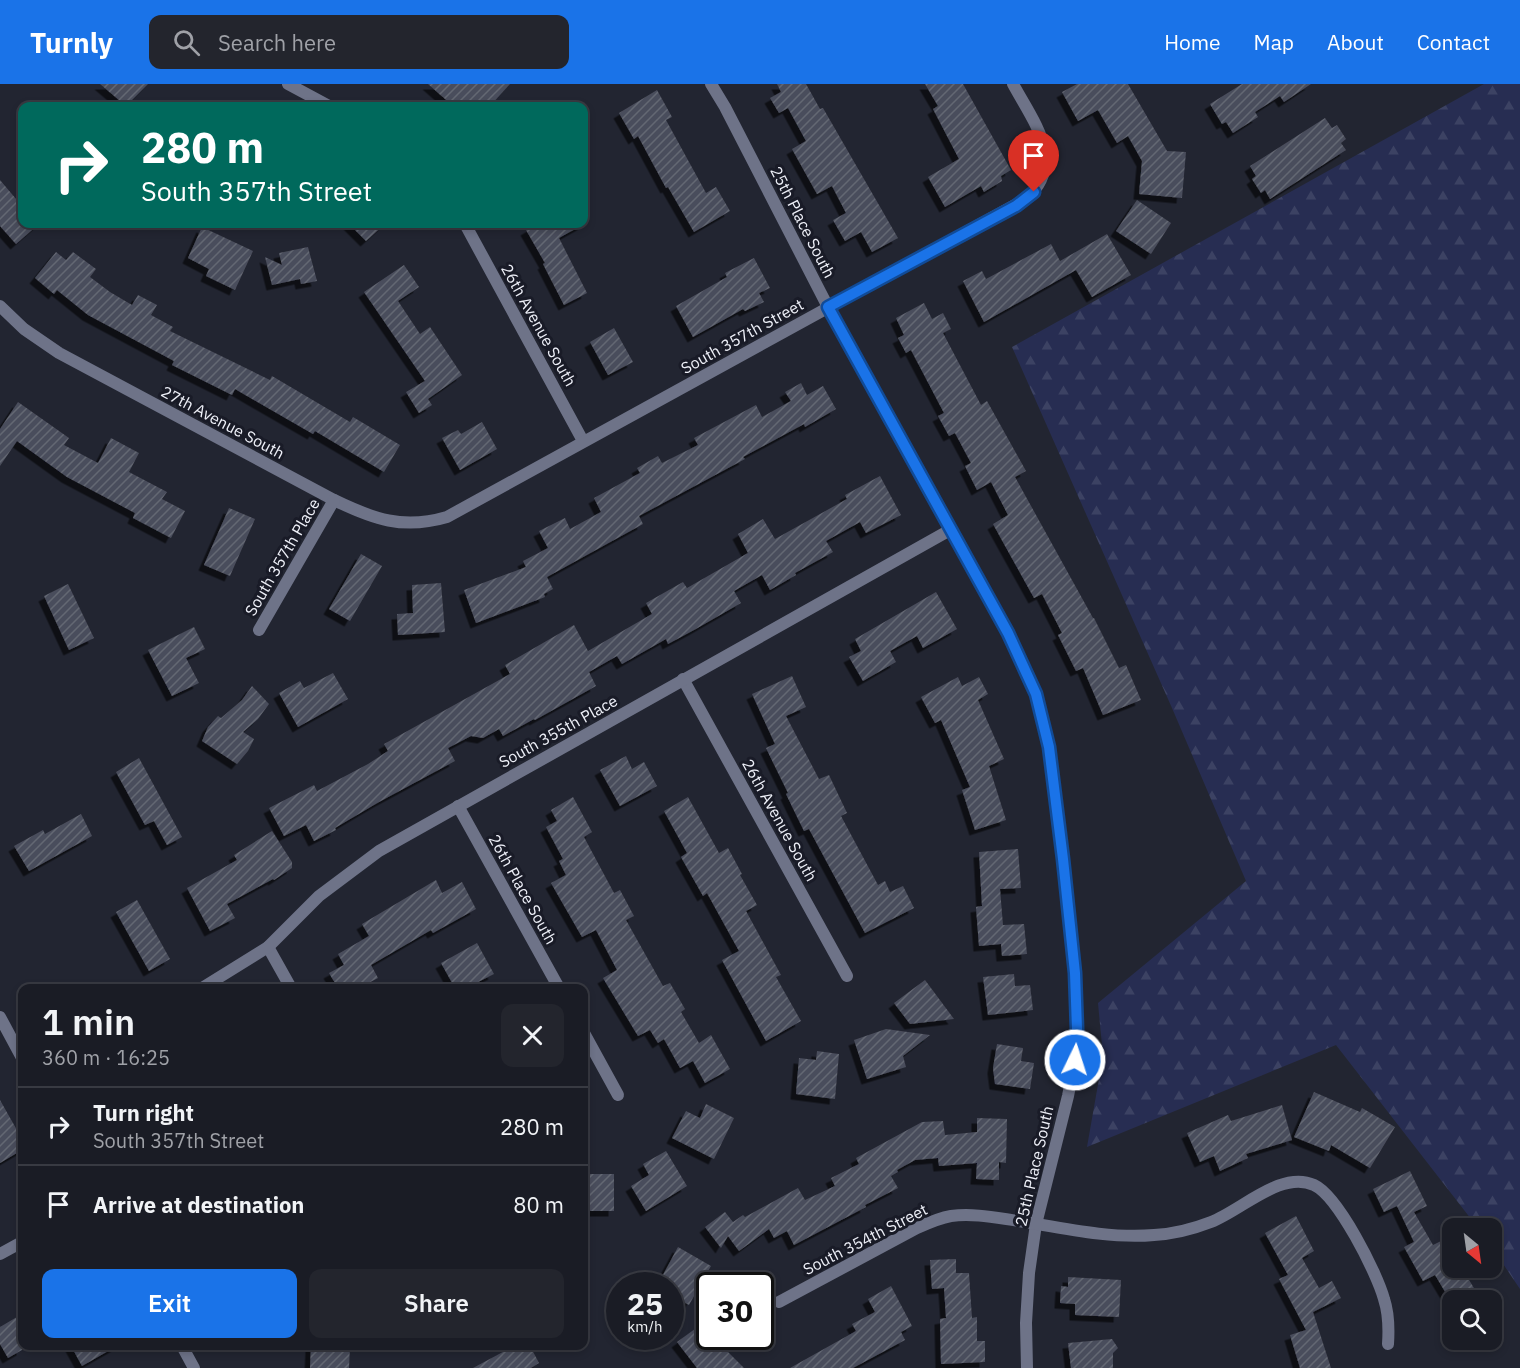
<!DOCTYPE html>
<meta charset="utf-8">
<style>
:root{--surface:#1a1c25;--page:#23252d;--text:#f1f3f6;--muted:#9fa1a7;--line:#383a42;--accent:#1a73e8}
body{margin:0;font-family:"IBM Plex Sans",sans-serif;background:var(--page);color:var(--text);height:100vh;display:flex;flex-direction:column;font-size:22px;white-space:nowrap}
*{box-sizing:border-box;margin:0}
p{font-size:20px;color:var(--muted)}
.icon{flex:none;width:33px;height:33px;fill:none;stroke:currentColor;stroke-width:2;stroke-linecap:round;stroke-linejoin:round}
.map{position:relative;flex:1;overflow:hidden}
.details{position:absolute;left:18px;top:900px;width:570px;height:366px;display:flex;flex-direction:column;background:var(--surface);border-radius:12px;box-shadow:0 3px 9px #0003,0 0 0 2px var(--line)}
.details>*{flex:none}
.banner{position:absolute;left:18px;top:18px;width:570px;height:126px;border-radius:12px;box-shadow:0 3px 9px #0003,0 0 0 2px var(--line);background:#00695c;color:#fff;overflow:hidden}
.needle{width:39px;rotate:151deg}
.controls{position:absolute;left:1442px;top:1134px;display:grid;gap:12px}
.controls a{display:grid;place-items:center;width:60px;height:60px;border-radius:12px;background:var(--surface);box-shadow:0 3px 9px #0003,0 0 0 2px var(--line);font-size:30px}
.speed{position:absolute;left:606px;top:1188px;display:flex;gap:12px;font-size:30px;font-weight:700;text-align:center}
.speed>*{display:grid;place-content:center;width:78px;height:78px;border-radius:50%;background:var(--surface);box-shadow:0 3px 9px #0003,0 0 0 2px var(--line);line-height:1}
.speed small{font-size:15px;font-weight:400}
.speed .limit{border:3px solid #111;border-radius:9px;background:#fff;color:#111}
.pin{position:absolute;display:grid;place-items:center;width:51px;height:51px;color:#fff;margin:-62px -26px;border-radius:50% 50% 50% 0;rotate:-45deg;box-shadow:0 0 6px #0007}
.pin .icon{rotate:45deg}
.me{position:absolute;width:66px;margin:-33px;rotate:4deg;stroke-linejoin:round;filter:drop-shadow(0 0 4px #0008)}
.turn{display:flex;align-items:center;gap:21px;height:126px;padding:0 24px;font-size:27px}
.turn .icon{width:78px;height:78px;stroke-width:2.5}
.turn b{display:block;font-size:42px;line-height:51px}
.round{display:grid;place-items:center;flex:none;width:63px;height:63px;border-radius:12px;background:var(--page)}
.headline{display:flex;align-items:center;justify-content:space-between;height:102px;padding:0 24px}
h1{font-size:36px;font-weight:600;line-height:45px}
.button{display:flex;gap:12px;margin-top:auto;padding:12px 24px}
.button a{flex:1;height:69px;border-radius:12px;background:var(--accent);color:#fff;font-size:24px;font-weight:600;line-height:69px;text-align:center}
.button a+a{background:var(--page);color:var(--text)}
ul{padding:0;list-style:none}
li{display:flex;align-items:center;gap:18px;height:78px;padding:0 24px;border-top:2px solid var(--line)}
li div{flex:1}
li b{display:block;font-size:22px}
li em{font-style:normal}
header{display:flex;align-items:center;gap:36px;box-sizing:border-box;height:84px;padding:0 30px;background:var(--accent);color:#fff}
header strong{font-size:28px}
nav{display:flex;gap:33px;margin-inline-start:auto;font-size:21px}
.search{width:420px;height:54px;background:var(--page);display:flex;align-items:center;gap:15px;box-sizing:border-box;padding:0 21px;border-radius:12px;color:var(--muted);font-size:22px}
.map>svg:first-child{display:block}
.forest{fill:url(#forest-firs)}
.building{fill:url(#building-hatch);filter:url(#shadow)}
.lines{fill:none;stroke-linecap:round;stroke-linejoin:round}
.minor{stroke:#6e7388;stroke-width:12}
.tertiary{stroke:#6e7388;stroke-width:12}
.route-casing{stroke:#114b97;stroke-width:15}
.route{stroke:#1a73e8;stroke-width:10}
.labels{text-anchor:middle;dominant-baseline:central;stroke-width:6;stroke-linejoin:round;paint-order:stroke}
.street-label{font-size:16px;fill:#eef0f8;stroke:#191b27}
</style>
<header>
<strong>Turnly</strong>
<div class="search"><svg class="icon" aria-label="search" viewBox="0 0 24 24"><circle cx="10" cy="10" r="6"/><path d="M15 15l6 6"/></svg>Search here</div>
<nav><a>Home</a><a>Map</a><a>About</a><a>Contact</a></nav>
</header>
<div class="map">
<svg width="1520" height="1284" viewBox="0 0 1520 1284">
<defs>
<pattern id="forest-firs" width="22" height="20" patternUnits="userSpaceOnUse" patternTransform="scale(1.5)"><rect width="22" height="20" fill="#272d52"/><path d="M5 1l3.5 6h-7zM16 11l3.5 6h-7z" fill="#3c4263"/></pattern>
<pattern id="building-hatch" width="6" height="6" patternUnits="userSpaceOnUse" patternTransform="scale(1.5)"><rect width="6" height="6" fill="#4a4d5b"/><path d="M-1 1l2-2M0 6l6-6M5 7l2-2" fill="none" stroke="#646773"/></pattern>
<filter id="shadow"><feDropShadow dx="-5.5" dy="5.5" stdDeviation="0" flood-color="#0009"/></filter>
</defs>
<rect width="100%" height="100%" fill="#222531"/>
<polygon class="forest" points="1484,0 1520,0 1520,1205 1491,1162 1491,1144 1478,1144 1336,961 1087,1063 1103,972 1098,919 1246,797 1172,624 1012,263"/>
<g class="building">
<polygon points="100,0 148,0 126,22"/>
<polygon points="428,0 510,0 490,22 453,22"/>
<polygon points="777,0 806,0 820,25 823,24 898,154 872,168 861,148 845,157 833,136 846,129 832,102 817,110 792,65 806,57 788,24 779,29 770,14 781,8"/>
<polygon points="925,0 963,0 1011,86 1001,92 1002,97 984,108 981,102 945,123 928,93 959,75 933,25 938,22"/>
<polygon points="1077,0 1128,0 1167,67 1186,68 1182,114 1139,110 1142,77 1128,52 1117,59 1098,26 1078,37 1062,8"/>
<polygon points="1242,0 1311,0 1284,18 1280,12 1255,28 1258,33 1233,49 1226,38 1222,40 1210,20"/>
<polygon points="657,6 672,33 666,36 706,109 716,103 730,127 694,148 668,103 666,104 638,52 634,55 619,29"/>
<polygon points="1325,34 1332,44 1337,41 1346,55 1341,59 1346,66 1270,115 1265,106 1261,109 1252,95 1256,92 1250,82"/>
<polygon points="0,96 22,122 22,140 39,140 16,160 0,142"/>
<polygon points="1137,116 1171,139 1151,170 1116,147"/>
<polygon points="349,140 385,140 366,157"/>
<polygon points="536,140 584,140 559,154 587,209 564,221 543,180 545,179 526,146"/>
<polygon points="202,143 253,167 235,206 206,192 209,185 188,174"/>
<polygon points="1107,150 1131,191 1092,213 1076,186 984,238 963,197 982,187 986,195 1051,160 1060,177"/>
<polygon points="308,163 317,197 301,200 300,195 272,201 265,173 282,181 279,169"/>
<polygon points="56,168 66,176 73,168 96,185 90,193 110,208 132,221 138,211 157,221 151,231 173,243 170,247 270,296 272,292 350,338 353,333 400,361 384,388 315,347 313,350 235,305 232,311 172,281 174,277 88,231 57,206 54,210 35,194"/>
<polygon points="754,174 770,204 759,209 764,218 745,227 743,225 693,253 676,222 727,193 725,189"/>
<polygon points="404,181 419,203 398,217 420,250 430,243 462,291 428,315 432,321 419,329 406,308 425,297 364,208"/>
<polygon points="924,219 932,235 943,229 951,245 943,249 981,321 987,317 1026,387 1015,393 1093,534 1094,534 1119,584 1126,581 1141,616 1103,631 1083,584 1076,587 1058,551 1062,549 1042,510 1034,514 1009,469 993,440 1008,431 991,398 977,406 965,382 971,379 955,349 949,352 938,332 944,329 911,266 906,269 898,254 904,251 896,234"/>
<polygon points="614,244 633,278 608,291 590,258"/>
<polygon points="801,299 807,311 823,302 836,325 805,343 804,340 743,373 745,375 639,432 643,440 547,493 553,505 544,510 545,513 476,539 464,506 526,483 523,477 548,464 539,447 565,434 570,445 601,428 594,414 640,389 637,384 658,372 662,379 698,361 694,354 756,321 762,333 791,317 785,308"/>
<polygon points="18,318 69,354 64,361 98,379 111,354 139,369 129,388 167,408 162,415 185,427 171,454 133,434 135,429 67,393 17,357 0,382 0,345"/>
<polygon points="482,338 497,365 460,386 442,354 458,346 461,350"/>
<polygon points="880,392 901,431 866,449 860,438 826,457 833,468 795,489 796,491 770,506 762,491 734,507 741,519 694,546 668,560 666,555 622,580 617,572 589,588 596,602 535,636 534,635 503,652 499,645 483,654 471,652 448,664 455,677 379,718 335,744 336,746 314,757 306,741 284,752 269,724 314,701 317,707 368,680 388,667 384,660 510,590 505,581 574,541 588,567 652,530 646,519 683,498 687,504 748,469 738,450 763,435 775,455 847,415 845,411"/>
<polygon points="229,424 255,435 230,492 204,481"/>
<polygon points="361,470 382,482 350,537 329,525"/>
<polygon points="441,499 445,548 398,551 397,530 413,529 412,501"/>
<polygon points="68,500 94,554 69,566 44,512"/>
<polygon points="936,508 957,545 923,564 917,552 890,567 896,578 863,597 849,573 861,567 855,555"/>
<polygon points="194,543 205,565 186,574 199,599 172,612 148,566"/>
<polygon points="333,589 348,615 298,643 279,609 300,597 304,604"/>
<polygon points="792,592 806,623 786,632 819,695 829,691 847,729 841,732 878,801 885,797 890,808 903,802 914,824 865,849 809,745 804,747 786,710 788,709 766,664 775,660 752,610"/>
<polygon points="958,593 962,602 979,593 988,610 978,616 1004,675 989,682 1006,736 975,746 962,706 970,703 941,636 935,639 921,613"/>
<polygon points="252,602 269,620 258,635 243,648 254,655 248,667 237,680 202,657 208,643 218,632 221,634 242,616"/>
<polygon points="626,672 632,685 644,678 657,702 620,722 600,686"/>
<polygon points="139,674 182,753 167,761 154,737 145,741 116,688"/>
<polygon points="573,713 592,748 584,753 614,809 620,806 634,832 626,836 663,902 670,899 685,925 681,928 699,959 711,951 730,985 705,999 693,977 680,984 664,955 658,959 650,946 638,952 603,894 617,886 596,846 582,853 551,799 566,791 559,777 563,775 546,743 557,737 551,726"/>
<polygon points="688,713 719,769 728,764 742,790 740,791 757,821 746,827 781,891 776,893 801,937 766,957 722,876 739,867 707,809 703,812 681,773 687,769 664,727"/>
<polygon points="81,730 92,752 29,787 14,762 43,746 45,750"/>
<polygon points="272,747 292,778 292,784 274,796 273,795 227,820 235,834 210,847 187,804 237,776 234,771"/>
<polygon points="1018,765 1021,804 1000,805 1003,841 1024,840 1027,870 1002,872 1001,860 979,862 976,823 982,822 979,768"/>
<polygon points="436,796 442,809 462,798 476,825 433,849 431,846 371,881 378,894 359,904 338,904 329,889 344,881 338,870 369,852 362,840"/>
<polygon points="137,816 170,875 149,887 116,828"/>
<polygon points="477,859 494,890 466,904 455,904 441,879"/>
<polygon points="1014,890 1015,902 1030,901 1033,926 988,931 983,893"/>
<polygon points="925,896 954,935 910,940 894,919"/>
<polygon points="886,945 930,951 903,972 906,983 867,995 854,956"/>
<polygon points="997,960 1023,964 1021,977 1034,979 1030,1005 995,1000 993,984"/>
<polygon points="817,967 839,970 835,1015 796,1010 799,974 816,976"/>
<polygon points="1314,1008 1360,1028 1362,1024 1395,1043 1370,1084 1331,1061 1329,1067 1294,1053"/>
<polygon points="0,1016 22,1055 22,1066 0,1079"/>
<polygon points="706,1020 734,1034 714,1075 672,1054 686,1027 700,1034"/>
<polygon points="1282,1021 1292,1056 1246,1070 1248,1074 1220,1087 1214,1072 1200,1078 1187,1049 1228,1031 1231,1037"/>
<polygon points="977,1034 1007,1035 1006,1079 999,1078 999,1096 976,1095 977,1079 939,1082 938,1074 915,1076 897,1086 898,1088 891,1092 898,1104 865,1121 866,1123 794,1161 787,1147 774,1154 769,1145 739,1167 728,1152 721,1164 705,1143 725,1128 733,1138 743,1131 745,1133 798,1104 805,1116 835,1102 831,1094 859,1080 856,1074 922,1038 943,1037 945,1051 977,1048"/>
<polygon points="666,1067 687,1102 646,1127 631,1102 649,1091 643,1080"/>
<polygon points="1410,1087 1427,1122 1414,1128 1433,1161 1445,1155 1452,1167 1452,1184 1462,1184 1481,1216 1450,1216 1435,1191 1423,1197 1404,1163 1414,1158 1397,1122 1384,1128 1373,1105"/>
<rect x="584" y="1090" width="30" height="37"/>
<polygon points="1296,1132 1314,1167 1302,1174 1319,1204 1332,1197 1341,1214 1313,1228 1331,1284 1300,1284 1290,1251 1306,1246 1279,1195 1288,1191 1265,1149"/>
<polygon points="678,1163 711,1182 689,1221 670,1211 670,1202 657,1202"/>
<polygon points="956,1175 956,1189 969,1189 972,1234 977,1233 977,1257 985,1257 985,1278 941,1280 940,1235 946,1234 944,1204 932,1205 930,1176"/>
<polygon points="1068,1193 1121,1196 1119,1233 1075,1231 1075,1220 1060,1219 1061,1202 1068,1203"/>
<polygon points="891,1202 912,1242 901,1248 905,1256 853,1284 790,1284 856,1247 852,1240 875,1228 868,1215"/>
<polygon points="22,1230 22,1266 8,1274 0,1260 0,1243"/>
<polygon points="710,1234 710,1252 712,1252 744,1284 697,1284 677,1258"/>
<polygon points="1112,1255 1118,1264 1113,1269 1113,1284 1071,1284 1068,1259"/>
<polygon points="71,1262 117,1262 82,1282"/>
<polygon points="311,1262 350,1262 349,1284 310,1284"/>
<polygon points="514,1262 530,1262 539,1279 531,1284 473,1284"/>
</g>
<g class="lines">
<g class="minor">
<polyline points="288,0 329,22"/>
<polyline points="711,0 725,23 828,223 1008,549 1036,610 1049,663 1063,775 1075,889 1077,945 1075,976 1068,1012 1036,1140 1029,1189 1026,1239 1027,1284"/>
<polyline points="465,140 583,357"/>
<path d="M0,222l24,23 35,24 275,147c39,19 69,30 113,17l579,-318c41,-37 8,-76 -13,-115"/>
<polyline points="259,546 334,416"/>
<polyline points="683,595 847,892"/>
<polyline points="458,722 559,904"/>
<polyline points="268,863 291,904"/>
<polyline points="202,904 268,863 319,812 379,767 950,446"/>
<polyline points="584,949 618,1011"/>
<polyline points="0,1170 22,1158"/>
<path d="M779,1218l138,-74c11,-5 22,-10 34,-12 23,-3 46,2 68,5 43,7 92,18 135,14 19,-1 39,-6 57,-13 31,-12 70,-52 103,-37 24,11 63,88 70,114 5,15 5,30 4,45"/>
</g>
<g class="tertiary">
<polyline points="0,933 22,974"/>
<polyline points="182,1262 194,1284"/>
</g>
</g>
<g class="lines">
<defs>
<polyline id="route" points="1034,108 1016,122 828,223 1008,549 1036,610 1049,663 1063,775 1075,889 1077,945 1075,976"/>
</defs>
<use href="#route" class="route-casing"/>
<use href="#route" class="route"/>
</g>
<g class="labels">
<g class="street-label">
<text transform="translate(803 138) rotate(63)">25th Place South</text>
<text transform="translate(539 241) rotate(61)">26th Avenue South</text>
<text transform="translate(742 252) rotate(-29)">South 357th Street</text>
<text transform="translate(223 338) rotate(28)">27th Avenue South</text>
<text transform="translate(282 473) rotate(-60)">South 357th Place</text>
<text transform="translate(558 647) rotate(-29)">South 355th Place</text>
<text transform="translate(780 736) rotate(61)">26th Avenue South</text>
<text transform="translate(523 805) rotate(61)">26th Place South</text>
<text transform="translate(1034 1082) rotate(-77)">25th Place South</text>
<text transform="translate(865 1155) rotate(-27)">South 354th Street</text>
</g>
</g>
</svg>
<div class="controls">
<a><svg class="needle" viewBox="-14 -14 28 28"><path d="M0-13l5 13h-10z" fill="#e53935"/><path d="M0 13l5-13h-10z" fill="#9fa1a7"/></svg></a>
<a><svg class="icon" aria-label="search" viewBox="0 0 24 24"><circle cx="10" cy="10" r="6"/><path d="M15 15l6 6"/></svg></a>
</div>
<div class="speed"><div>25<small>km/h</small></div><div class="limit">30</div></div>
<div class="pin" style="left:1034px;top:108px;background:#d93025"><svg class="icon" aria-label="arrive" viewBox="0 0 24 24"><path d="M6 21V4h12l-3 4 3 4H6"/></svg></div>
<svg class="me" style="left:1075px;top:976px" viewBox="-20 -20 40 40"><circle r="17" fill="#1a73e8" stroke="#fff" stroke-width="3"/><path d="M0-11L8 9 0 5-8 9z" fill="#fff"/></svg>
<div class="banner">
<div class="turn"><svg class="icon" aria-label="right" viewBox="0 0 24 24"><path d="M7 20v-9h11M14 6l5 5-5 5"/></svg><div><b>280 m</b>South 357th Street</div></div>
</div>
<section class="details">
<div class="headline"><div><h1>1 min</h1><p>360 m · 16:25</p></div><a class="round"><svg class="icon" aria-label="close" viewBox="0 0 24 24"><path d="M6 6l12 12M18 6L6 18"/></svg></a></div>
<ul>
<li><svg class="icon" aria-label="right" viewBox="0 0 24 24"><path d="M7 20v-9h11M14 6l5 5-5 5"/></svg><div><b>Turn right</b><p>South 357th Street</p></div><em>280 m</em></li>
<li><svg class="icon" aria-label="arrive" viewBox="0 0 24 24"><path d="M6 21V4h12l-3 4 3 4H6"/></svg><div><b>Arrive at destination</b></div><em>80 m</em></li>
</ul>
<div class="button"><a>Exit</a><a>Share</a></div>
</section>
</div>
